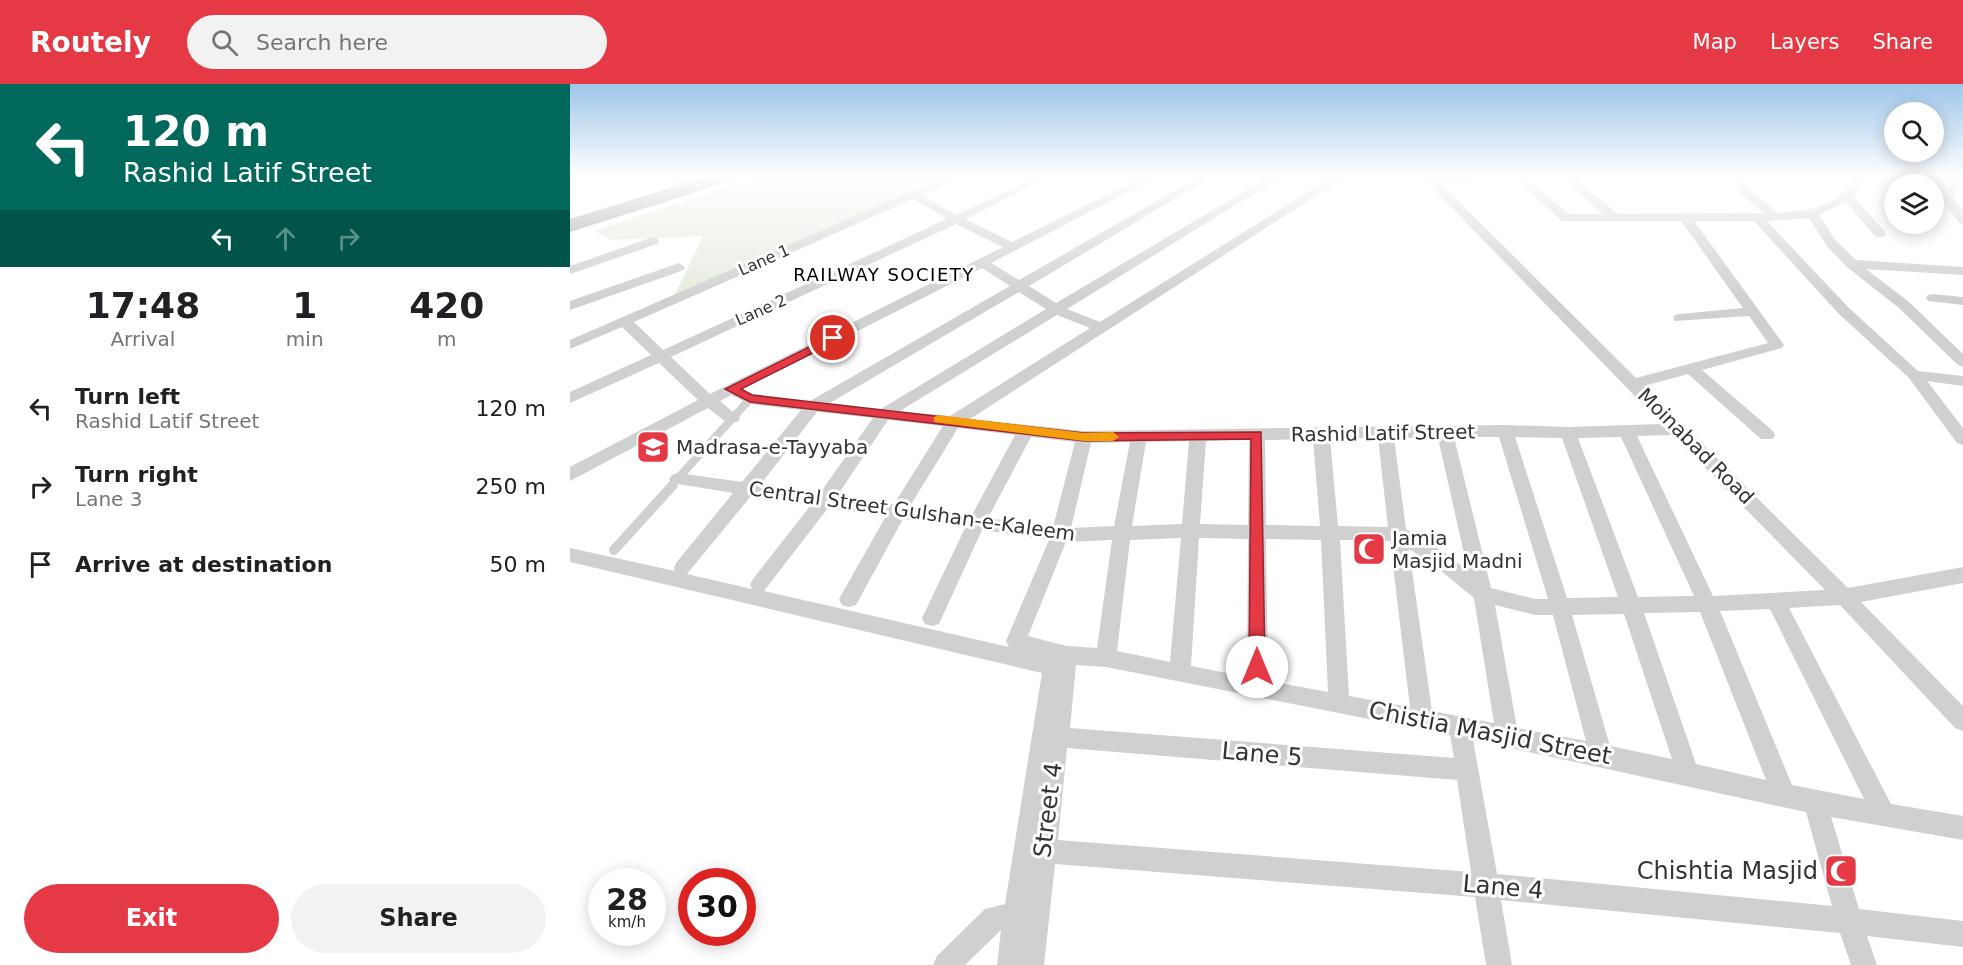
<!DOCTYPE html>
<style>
:root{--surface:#fff;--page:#f2f2f2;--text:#202124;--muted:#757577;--accent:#e63946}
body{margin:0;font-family:"DejaVu Sans",sans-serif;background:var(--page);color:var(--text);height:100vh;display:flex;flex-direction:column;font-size:22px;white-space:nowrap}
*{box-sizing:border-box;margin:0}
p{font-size:20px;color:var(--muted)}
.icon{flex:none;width:33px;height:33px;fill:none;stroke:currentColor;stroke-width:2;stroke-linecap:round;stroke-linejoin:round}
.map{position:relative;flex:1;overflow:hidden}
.side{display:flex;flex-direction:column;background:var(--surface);width:570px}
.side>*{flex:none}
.top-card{background:#00695c;color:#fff;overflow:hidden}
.tools{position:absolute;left:1314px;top:18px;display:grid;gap:12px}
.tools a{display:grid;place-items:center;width:60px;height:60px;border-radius:50%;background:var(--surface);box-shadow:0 3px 15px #0003;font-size:30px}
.speed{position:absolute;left:18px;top:784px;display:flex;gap:12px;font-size:30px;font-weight:700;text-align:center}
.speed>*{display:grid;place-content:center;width:78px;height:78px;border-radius:50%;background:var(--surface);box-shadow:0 3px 15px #0003;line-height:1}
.speed small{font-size:15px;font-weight:400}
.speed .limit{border:9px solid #d22;background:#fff;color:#111}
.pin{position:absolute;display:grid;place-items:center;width:51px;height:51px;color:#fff;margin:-26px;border:3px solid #fff;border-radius:50%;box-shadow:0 2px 6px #0007}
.me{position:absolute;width:66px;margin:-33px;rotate:0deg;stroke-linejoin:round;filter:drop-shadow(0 0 4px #0008)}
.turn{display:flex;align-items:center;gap:21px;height:126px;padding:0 24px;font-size:27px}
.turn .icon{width:78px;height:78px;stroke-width:2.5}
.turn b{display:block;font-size:42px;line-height:51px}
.lanes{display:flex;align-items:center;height:57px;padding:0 24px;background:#0003;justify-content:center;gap:30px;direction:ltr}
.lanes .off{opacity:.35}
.eta{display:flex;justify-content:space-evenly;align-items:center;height:102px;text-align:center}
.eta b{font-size:36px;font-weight:700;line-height:42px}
.primary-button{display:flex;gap:12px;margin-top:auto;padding:12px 24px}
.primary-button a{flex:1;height:69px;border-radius:36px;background:var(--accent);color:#fff;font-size:24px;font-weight:700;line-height:69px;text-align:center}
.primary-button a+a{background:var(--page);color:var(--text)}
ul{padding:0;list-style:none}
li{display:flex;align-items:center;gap:18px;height:78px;padding:0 24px}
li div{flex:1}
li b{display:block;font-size:22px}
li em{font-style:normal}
header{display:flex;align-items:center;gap:36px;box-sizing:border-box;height:84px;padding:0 30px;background:var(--accent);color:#fff}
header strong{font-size:28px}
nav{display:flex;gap:33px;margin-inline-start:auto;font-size:21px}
.search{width:420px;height:54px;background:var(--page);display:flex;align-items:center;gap:15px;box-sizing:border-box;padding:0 21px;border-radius:33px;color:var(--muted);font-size:22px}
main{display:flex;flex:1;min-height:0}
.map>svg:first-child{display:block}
.green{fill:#e6ecdf}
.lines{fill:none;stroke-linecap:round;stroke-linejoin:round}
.service-far1{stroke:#d0d0d0;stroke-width:8}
.service{stroke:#d0d0d0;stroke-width:10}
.minor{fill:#d0d0d0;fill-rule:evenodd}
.trunk{fill:#a2a2a2;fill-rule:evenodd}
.route{fill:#e63946;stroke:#96252e;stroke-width:1.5}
.slow{fill:#f59e0b}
.labels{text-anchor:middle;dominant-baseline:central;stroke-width:6;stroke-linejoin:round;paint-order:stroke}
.far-street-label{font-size:16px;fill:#333;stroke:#fff}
.far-neighbourhood-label{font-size:18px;letter-spacing:1.5px;fill:#000;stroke:#fff}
.street-label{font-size:20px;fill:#333;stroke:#fff}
.poi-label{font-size:20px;fill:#333;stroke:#fff;text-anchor:start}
.near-street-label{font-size:24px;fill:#333;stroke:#fff}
.near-poi-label{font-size:24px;fill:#333;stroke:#fff;text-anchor:end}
</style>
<header>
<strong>Routely</strong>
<div class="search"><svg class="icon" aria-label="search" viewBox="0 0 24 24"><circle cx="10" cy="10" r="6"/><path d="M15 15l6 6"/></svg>Search here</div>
<nav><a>Map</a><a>Layers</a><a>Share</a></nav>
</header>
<main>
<section class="side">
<div class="top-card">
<div class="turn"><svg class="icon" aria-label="left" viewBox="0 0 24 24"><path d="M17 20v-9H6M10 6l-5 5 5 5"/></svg><div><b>120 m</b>Rashid Latif Street</div></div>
<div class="lanes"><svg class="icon" aria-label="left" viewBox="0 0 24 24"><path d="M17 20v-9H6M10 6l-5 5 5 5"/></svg><svg class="icon off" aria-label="ahead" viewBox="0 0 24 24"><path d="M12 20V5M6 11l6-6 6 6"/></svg><svg class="icon off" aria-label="right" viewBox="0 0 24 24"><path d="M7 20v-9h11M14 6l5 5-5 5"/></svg></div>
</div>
<div class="eta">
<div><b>17:48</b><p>Arrival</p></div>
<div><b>1</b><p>min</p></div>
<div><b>420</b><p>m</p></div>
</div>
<ul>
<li><svg class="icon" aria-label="left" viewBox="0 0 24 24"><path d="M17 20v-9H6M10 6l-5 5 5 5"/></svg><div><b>Turn left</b><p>Rashid Latif Street</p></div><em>120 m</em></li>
<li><svg class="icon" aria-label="right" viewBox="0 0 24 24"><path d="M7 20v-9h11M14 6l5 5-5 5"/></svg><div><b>Turn right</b><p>Lane 3</p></div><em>250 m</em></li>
<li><svg class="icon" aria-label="arrive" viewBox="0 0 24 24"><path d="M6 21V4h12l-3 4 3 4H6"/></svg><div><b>Arrive at destination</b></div><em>50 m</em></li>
</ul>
<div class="primary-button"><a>Exit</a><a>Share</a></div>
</section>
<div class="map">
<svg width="1393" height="881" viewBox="0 0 1393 881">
<rect width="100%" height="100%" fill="#fff"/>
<polygon class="green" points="193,91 377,91 379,92 104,212 133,152 41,156 24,147"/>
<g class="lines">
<polyline class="service-far1" points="101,402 180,315"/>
<polyline class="service" points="44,466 103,401"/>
<g class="minor">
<polygon points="98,91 110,91 119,99 117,101 109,101"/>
<path d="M379,91h15l-41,20 33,20 85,-40h13l-89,44 47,23 135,-67h14l-170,88 28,17 183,-105h13l-186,111 27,17 216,-128h12l-217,134 33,13 235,-147h13l-378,244 114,12 421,-6 63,2 94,-3 -242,-249h11l4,3 28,-3h29l-5,3 -46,6 195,194 132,-35 -19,-27 -74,5 -2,-3 2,-3 5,-1 63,-6 -62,-87h-119l-51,-46h11l47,39h34l-43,-39h11l47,39 146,-1 -23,-19 -8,-19h10l7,15 28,23c35,-3 57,-5 78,-36l21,-2 -13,6 -10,16 30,34 2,3 -2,3h-8l-30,-35 -27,13 17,26 20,19 107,7v8l-97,-6 43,33 54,52v13l-5,-2 -59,-57 -52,-41 -20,-21 -18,-28 -42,3 82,87 69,63 45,5v10l-36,-5 36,47v17l-6,-2 -48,-65 -70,-64 -85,-93h-60l90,124 -2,3 -80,22 71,61 2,4 -2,4h-12l-73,-65 -44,12 204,202 115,-21v16l-102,19 102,104v25l-8,-3 -115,-123 -51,3 102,196 72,12v24l-132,-23 28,92 104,12v26l-96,-11 10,29h-26l-11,-32 -339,-33 11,65h-26l-11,-68 -420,-33 -11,101h-47l4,-35 -36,35h-32l4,-9 48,-47 20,-5 37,-231 -472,-111v-14l105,23 -1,-3 2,-5 57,-70 -61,-10 -3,-4 3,-4 6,-2 64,9 59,-72 -51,-6 -19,-9 -11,6 20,17 -2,4h-12l-18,-14 -138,73v-14l128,-67 -39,-37 -89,40v-11l81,-37 -29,-28 -52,22v-9zM343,115l34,20 -284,131 -29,-28zM386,140l47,23 -293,147 -39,-37zM412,184l28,18 -200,115 -57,-7 -10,-5zM449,208l27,17 -165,100 -51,-6zM487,231l33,13 -140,88 -50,-5zM247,328l56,6 -53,75 -60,-8zM318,336l55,6 -49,78 -57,-8zM388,344l57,7 -43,80 -62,-9zM1103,351l152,155 -112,6 -76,-160zM461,353l44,5 -22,85 -65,-9zM884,353h45l49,162h-13l-44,-11zM945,353l47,1 56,159 -51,1zM1051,353l73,159 -56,1 -60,-159zM808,354l10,89 -50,-1 -8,-87zM824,354h44l30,133 -20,-16 -42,-26zM743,355l7,87 -54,-1 -1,-85zM679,356l-1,85 -48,-1 6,-83zM619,357l-7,83 -50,2 14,-84zM560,358l-16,84 -43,2 20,-85zM181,412l60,9 -58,74 -3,6 2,4 -65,-15zM258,424l58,8 -47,83 3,6 7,2 7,-2 47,-86 62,9 -43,90 3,6 7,2 7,-2 43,-94 67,10 -43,101 3,6 -245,-56zM611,454l-11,124 -53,-11 13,-111zM629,454l49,1 -1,138 -56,-11zM696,455l55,1 7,152 -60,-11zM542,456l-15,108 -30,-2 -39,-10 38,-94zM770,456l50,1 20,166 -61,-11zM839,465l25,16 40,33 20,125 -62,-12zM925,521l40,10h18l33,126 -69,-13zM1200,525l94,190 -72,-14 -72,-174zM1130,528l66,168 -70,-16 -52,-151zM1054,530l48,145 -62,-13 -38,-131zM506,581l30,2 344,68 4,23 -384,-30zM903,656l333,72 26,94 -335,-32zM497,664l390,32 14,92 -413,-32z"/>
<polygon points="1356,91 1367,91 1378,106 1389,92 1393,91 1393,101 1382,112 1393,127 1393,140 1389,139"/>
<polygon points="83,153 87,154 89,157 87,160 0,190 0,182"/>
<polygon points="109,179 115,183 114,186 0,226 0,217"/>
<polygon points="1363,210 1393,213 1393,221 1358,217 1356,214 1358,211"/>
</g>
<polygon class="trunk" points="142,91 169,91 167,95 0,148 0,135"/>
</g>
<linearGradient id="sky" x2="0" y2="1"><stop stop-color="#9ec6ea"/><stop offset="0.43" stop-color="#fff"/><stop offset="1" stop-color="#fff" stop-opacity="0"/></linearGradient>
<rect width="1393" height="214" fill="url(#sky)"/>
<polygon class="route" points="263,251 268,254 267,257 171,305 182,311 514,349 691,348 695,583 693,588 687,590 682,588 679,583 681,355 514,357 180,318 155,305"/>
<polygon class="slow" points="369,331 514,349 543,348 549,353 543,357 514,357 364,338 364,333"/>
<defs>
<symbol id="university-square" viewBox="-11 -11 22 22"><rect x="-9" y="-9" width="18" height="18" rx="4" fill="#e63946" stroke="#fff"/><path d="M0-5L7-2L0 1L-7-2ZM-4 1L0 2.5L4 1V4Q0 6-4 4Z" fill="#fff"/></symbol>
<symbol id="mosque-square" viewBox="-11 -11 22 22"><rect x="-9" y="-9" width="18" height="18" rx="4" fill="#e63946" stroke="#fff"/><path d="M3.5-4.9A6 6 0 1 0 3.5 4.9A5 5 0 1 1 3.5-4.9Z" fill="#fff"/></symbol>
</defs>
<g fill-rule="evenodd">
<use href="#university-square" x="64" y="344" width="38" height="38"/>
<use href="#mosque-square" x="780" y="446" width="38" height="38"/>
<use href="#mosque-square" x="1252" y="768" width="38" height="38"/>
</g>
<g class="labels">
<g class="far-street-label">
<text transform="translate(194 176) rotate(-24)">Lane 1</text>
<text transform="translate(191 226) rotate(-24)">Lane 2</text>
</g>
<g class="far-neighbourhood-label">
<text x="314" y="190">RAILWAY SOCIETY</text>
</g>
<g class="street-label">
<text transform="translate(813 349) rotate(-1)">Rashid Latif Street</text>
<text transform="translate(1126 362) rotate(45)">Moinabad Road</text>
<text transform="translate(342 427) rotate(8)">Central Street Gulshan-e-Kaleem</text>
</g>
<g class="poi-label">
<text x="106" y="363">Madrasa-e-Tayyaba</text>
<text x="822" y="454">Jamia<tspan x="822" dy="23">Masjid Madni</tspan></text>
</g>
<g class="near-street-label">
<text transform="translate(920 649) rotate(11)">Chistia Masjid Street</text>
<text transform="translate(692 670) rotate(5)">Lane 5</text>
<text transform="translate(478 726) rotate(-83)">Street 4</text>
<text transform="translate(933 803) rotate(5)">Lane 4</text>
</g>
<g class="near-poi-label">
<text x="1248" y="787">Chishtia Masjid</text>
</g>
</g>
</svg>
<div class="tools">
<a><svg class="icon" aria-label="search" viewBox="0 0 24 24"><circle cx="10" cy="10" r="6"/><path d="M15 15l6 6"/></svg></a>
<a><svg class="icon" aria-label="layers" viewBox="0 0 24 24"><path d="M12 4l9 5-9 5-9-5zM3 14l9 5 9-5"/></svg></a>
</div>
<div class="speed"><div>28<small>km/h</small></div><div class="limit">30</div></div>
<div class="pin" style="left:263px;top:254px;background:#d93025"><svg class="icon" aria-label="arrive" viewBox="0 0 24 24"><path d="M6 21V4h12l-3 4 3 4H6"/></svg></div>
<svg class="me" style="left:687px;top:583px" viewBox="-20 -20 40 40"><circle r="19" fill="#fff"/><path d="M0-13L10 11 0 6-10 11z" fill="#e63946"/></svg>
</div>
</main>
